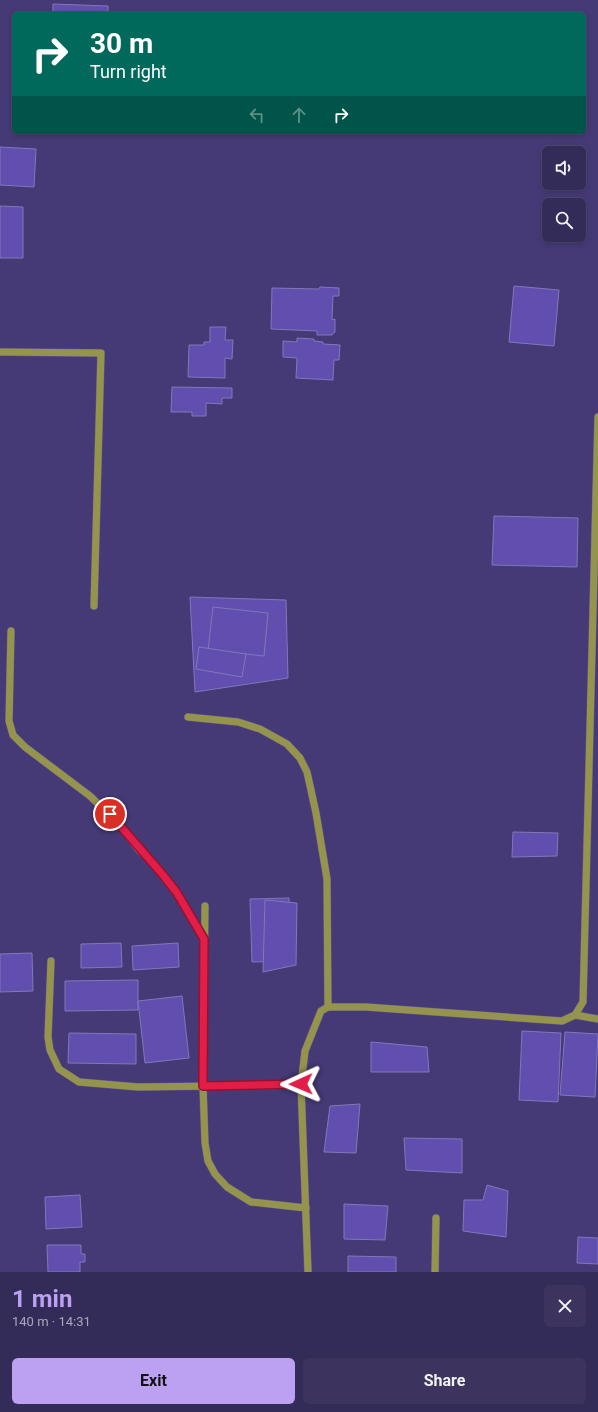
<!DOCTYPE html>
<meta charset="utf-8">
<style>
:root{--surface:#342c58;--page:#3c345e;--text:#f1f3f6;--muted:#a9a7ba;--line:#4e486e;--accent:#bca0f2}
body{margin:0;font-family:Roboto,sans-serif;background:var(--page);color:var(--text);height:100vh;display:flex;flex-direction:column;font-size:15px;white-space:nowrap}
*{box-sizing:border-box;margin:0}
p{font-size:13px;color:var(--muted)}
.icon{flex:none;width:22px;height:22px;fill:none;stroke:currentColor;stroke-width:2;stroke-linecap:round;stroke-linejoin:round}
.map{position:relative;height:1272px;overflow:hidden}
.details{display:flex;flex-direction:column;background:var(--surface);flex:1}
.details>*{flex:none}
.hud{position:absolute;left:12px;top:12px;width:574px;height:122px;border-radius:6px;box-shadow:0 2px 6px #0003,0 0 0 1px var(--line);background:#00695c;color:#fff;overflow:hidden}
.controls{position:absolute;left:542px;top:146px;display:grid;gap:8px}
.controls a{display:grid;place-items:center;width:44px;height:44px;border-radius:6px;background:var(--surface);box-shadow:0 2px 6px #0003,0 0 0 1px var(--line);font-size:20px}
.pin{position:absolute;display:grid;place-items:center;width:34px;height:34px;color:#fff;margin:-17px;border:2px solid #fff;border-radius:50%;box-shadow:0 1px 4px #0007}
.me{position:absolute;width:44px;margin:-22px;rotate:269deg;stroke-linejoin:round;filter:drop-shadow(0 0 3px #0008)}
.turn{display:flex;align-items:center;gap:14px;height:84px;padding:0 12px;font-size:18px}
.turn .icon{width:52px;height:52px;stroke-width:2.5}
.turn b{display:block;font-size:28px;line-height:34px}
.lanes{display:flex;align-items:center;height:38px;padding:0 12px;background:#0003;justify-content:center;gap:20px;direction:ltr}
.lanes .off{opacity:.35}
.round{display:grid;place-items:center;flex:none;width:42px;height:42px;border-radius:6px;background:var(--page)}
.headline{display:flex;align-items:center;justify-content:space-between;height:68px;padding:0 12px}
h1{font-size:24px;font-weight:700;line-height:30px;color:var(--accent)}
.cta{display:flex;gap:8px;margin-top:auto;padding:8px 12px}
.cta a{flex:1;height:46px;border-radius:6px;background:var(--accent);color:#111;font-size:16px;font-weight:700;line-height:46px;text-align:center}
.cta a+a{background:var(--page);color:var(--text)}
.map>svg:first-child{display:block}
.building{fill:#614eaf;stroke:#8178ba}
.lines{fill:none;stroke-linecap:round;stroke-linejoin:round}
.minor-casing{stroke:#61578e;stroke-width:8}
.minor{stroke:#94944d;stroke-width:7}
.route-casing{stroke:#92132f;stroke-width:10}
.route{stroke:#e11d48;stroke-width:7}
</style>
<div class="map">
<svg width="598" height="1272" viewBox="0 0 598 1272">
<rect width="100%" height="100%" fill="#453a76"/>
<g class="building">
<polygon points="53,4 108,6 108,14 53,14"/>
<polygon points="0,147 36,149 34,187 0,185"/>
<polygon points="0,206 23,207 23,258 0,258"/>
<polygon points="514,286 559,290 554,346 509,342"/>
<polygon points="320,287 339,288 339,296 333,296 332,320 335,319 335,332 332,335 317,335 317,331 271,329 272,288 319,289"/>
<polygon points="210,327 226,327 225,340 233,340 232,359 225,358 225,378 188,377 189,345 204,345 204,342 210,342"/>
<polygon points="297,338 314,339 314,341 323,342 323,344 340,345 339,360 334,360 333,380 296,378 297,358 283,357 283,341 297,342"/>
<polygon points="172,387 232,388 232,398 222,398 222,404 206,403 206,416 192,416 192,412 171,412"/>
<polygon points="494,516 578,518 577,567 492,565"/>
<polygon points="190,597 286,600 288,678 195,692"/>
<polygon points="213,607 268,613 264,656 208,650"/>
<polygon points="199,647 246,654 242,677 196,669"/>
<polygon points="513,832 558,833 557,856 512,857"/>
<polygon points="289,898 291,961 252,962 250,899"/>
<polygon points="265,900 297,903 296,965 263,972"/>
<polygon points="121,943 122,967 81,968 81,944"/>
<polygon points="178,943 179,967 133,970 132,946"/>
<polygon points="32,953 33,991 0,992 0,954"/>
<polygon points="138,980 138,1010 65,1011 65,981"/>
<polygon points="182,996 189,1058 145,1063 138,1001"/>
<polygon points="522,1031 561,1033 558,1102 519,1100"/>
<polygon points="565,1032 598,1034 595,1097 560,1095"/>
<polygon points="69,1033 136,1034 136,1064 68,1063"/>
<polygon points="371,1042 427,1047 429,1072 371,1072"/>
<polygon points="360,1104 356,1153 324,1152 330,1106"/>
<polygon points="404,1138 462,1139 462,1173 406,1170"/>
<polygon points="487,1185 508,1191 506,1237 463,1231 464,1200 483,1200"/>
<polygon points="80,1195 82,1227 46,1229 45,1197"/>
<polygon points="344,1204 388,1206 385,1240 344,1239"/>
<polygon points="578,1237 598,1238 598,1264 577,1263"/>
<polygon points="47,1245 81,1245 81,1254 85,1254 85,1262 80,1262 80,1272 48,1272"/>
<polygon points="348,1256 396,1257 396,1272 348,1272"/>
</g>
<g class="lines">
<defs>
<g id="minor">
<polyline points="0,352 101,353 94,606"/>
<polyline points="11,631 9,721 13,735 25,747 90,796 119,824 139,850 156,866 177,893 204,939"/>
<polyline points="188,717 238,722 260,729 287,744 300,758 307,772 316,813 327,879 328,1007"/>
<polyline points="205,906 203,1086 205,1143 208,1161 215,1174 227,1187 251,1202 306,1208"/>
<polyline points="51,961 48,1037 50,1050 59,1069 79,1082 138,1087 301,1085"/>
<polyline points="575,1015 583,1002 598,417"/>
<polyline points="308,1272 301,1085 305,1051 321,1011 328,1007 366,1007 562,1021 575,1015 598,1019"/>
<polyline points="435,1272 436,1218"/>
</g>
</defs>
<use href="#minor" class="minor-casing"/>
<use href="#minor" class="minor"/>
</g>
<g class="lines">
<defs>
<polyline id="route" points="110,814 163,875 177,893 204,939 203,1086 301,1084"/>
</defs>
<use href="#route" class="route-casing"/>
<use href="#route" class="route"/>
</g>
</svg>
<div class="controls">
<a><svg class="icon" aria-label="sound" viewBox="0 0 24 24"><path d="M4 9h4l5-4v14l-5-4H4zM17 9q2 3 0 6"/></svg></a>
<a><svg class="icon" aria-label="search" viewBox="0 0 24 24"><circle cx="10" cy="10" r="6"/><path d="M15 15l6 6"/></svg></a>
</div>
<div class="pin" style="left:110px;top:814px;background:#d93025"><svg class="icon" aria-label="arrive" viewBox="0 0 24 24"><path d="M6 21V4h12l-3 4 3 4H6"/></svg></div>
<svg class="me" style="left:301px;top:1084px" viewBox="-20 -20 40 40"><path d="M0-17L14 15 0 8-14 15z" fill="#e11d48" stroke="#fff" stroke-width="4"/></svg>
<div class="hud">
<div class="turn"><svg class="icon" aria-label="right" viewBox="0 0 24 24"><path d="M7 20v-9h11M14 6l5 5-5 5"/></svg><div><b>30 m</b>Turn right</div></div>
<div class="lanes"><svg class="icon off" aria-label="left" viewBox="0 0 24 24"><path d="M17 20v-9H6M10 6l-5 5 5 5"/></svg><svg class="icon off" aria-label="ahead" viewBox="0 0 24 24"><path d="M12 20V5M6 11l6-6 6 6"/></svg><svg class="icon" aria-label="right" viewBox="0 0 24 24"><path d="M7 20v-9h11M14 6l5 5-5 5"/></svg></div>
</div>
</div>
<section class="details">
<div class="headline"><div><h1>1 min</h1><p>140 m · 14:31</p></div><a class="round"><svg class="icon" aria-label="close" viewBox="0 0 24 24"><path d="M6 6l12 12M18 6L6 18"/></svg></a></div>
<div class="cta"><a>Exit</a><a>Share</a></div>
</section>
